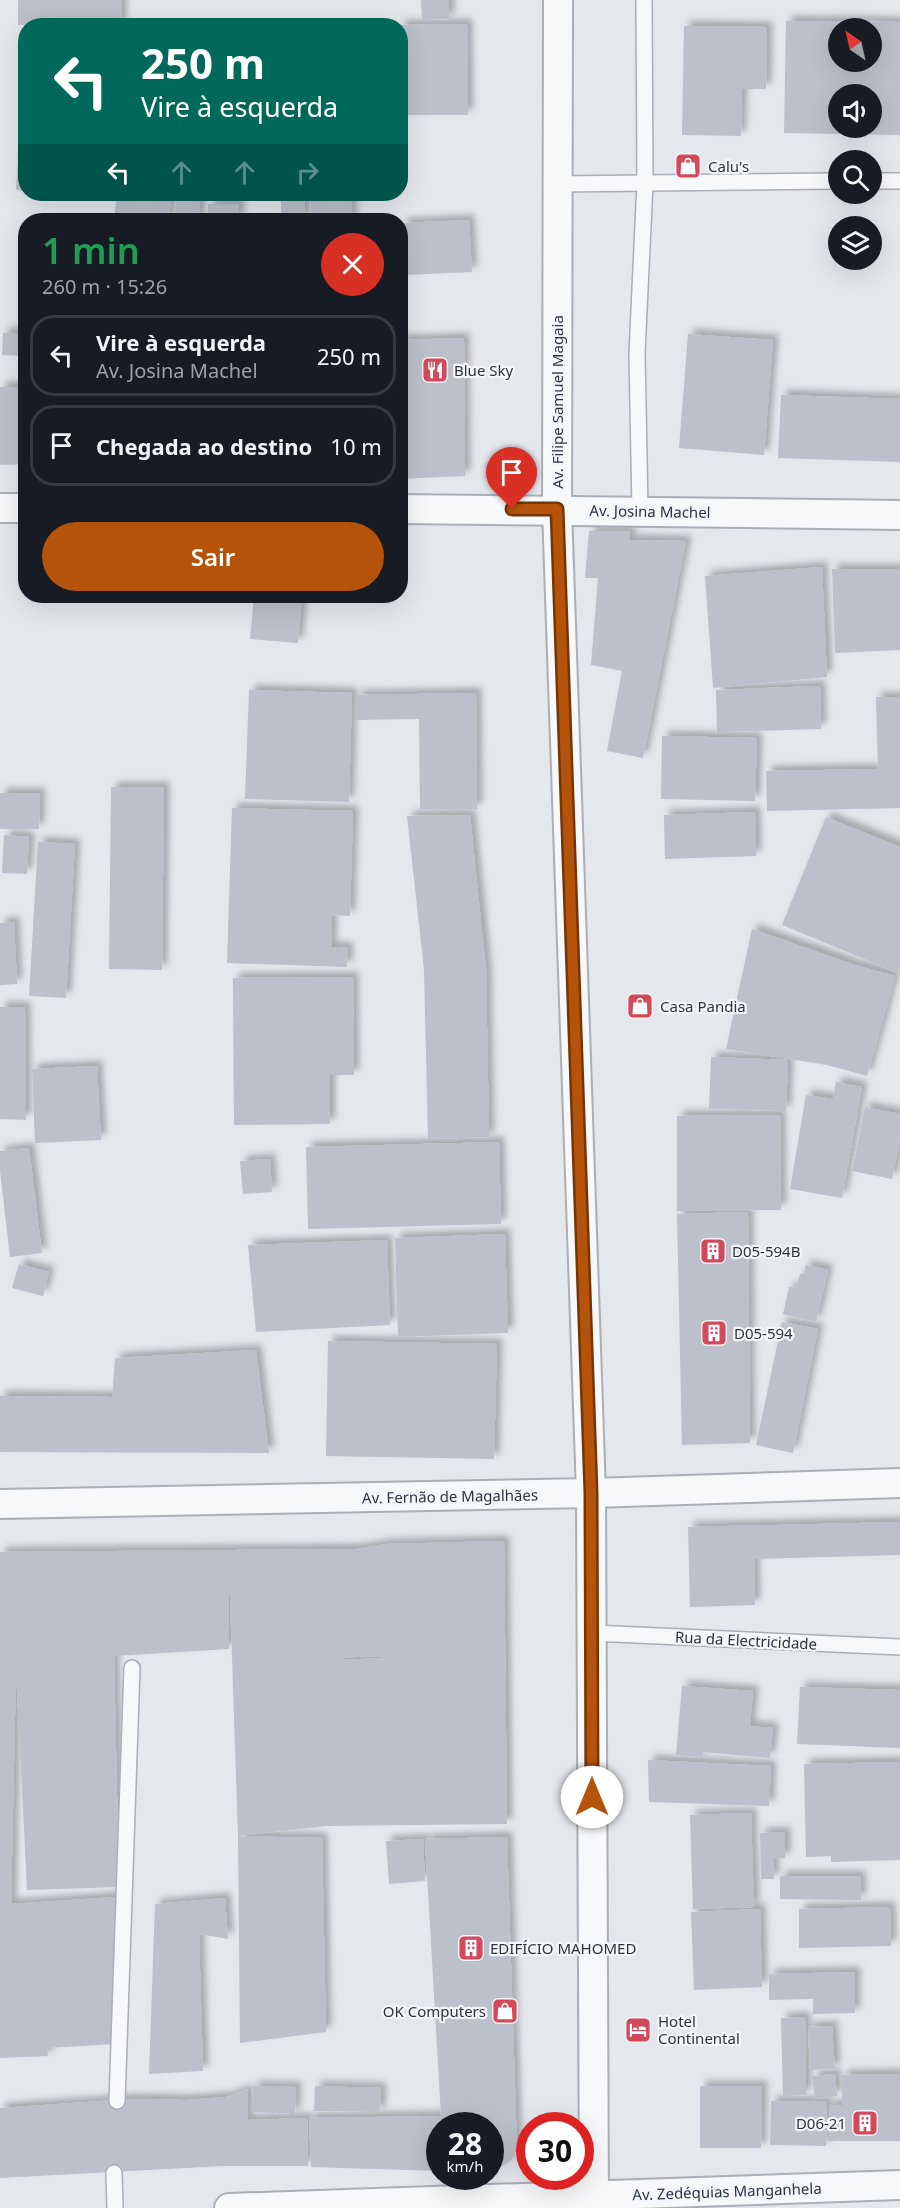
<!DOCTYPE html>
<html lang="pt">
<meta charset="utf-8">
<style>
:root{--surface:#171b24;--page:#242831;--text:#f1f3f6;--muted:#9ea1a6;--line:#363941;--accent:#b45309}
body{margin:0;font-family:"Noto Sans",sans-serif;background:var(--page);color:var(--text);height:100vh;display:flex;flex-direction:column;font-size:22px;white-space:nowrap}
*{box-sizing:border-box;margin:0}
p{font-size:20px;color:var(--muted)}
.icon{flex:none;width:33px;height:33px;fill:none;stroke:currentColor;stroke-width:2;stroke-linecap:round;stroke-linejoin:round}
.map{position:relative;flex:1;overflow:hidden}
.sheet{position:absolute;left:18px;top:213px;width:390px;height:390px;display:flex;flex-direction:column;background:var(--surface);border-radius:24px;box-shadow:0 6px 24px #0002}
.sheet>*{flex:none}
.top-card{position:absolute;left:18px;top:18px;width:390px;height:183px;border-radius:24px;box-shadow:0 6px 24px #0002;background:#00695c;color:#fff;overflow:hidden}
.needle{width:39px;rotate:326deg}
.tools{position:absolute;left:828px;top:18px;display:grid;gap:12px}
.tools a{display:grid;place-items:center;width:54px;height:54px;border-radius:50%;background:var(--surface);box-shadow:0 6px 24px #0002;font-size:30px}
.speed{position:absolute;left:426px;top:2112px;display:flex;gap:12px;font-size:30px;font-weight:700;text-align:center}
.speed>*{display:grid;place-content:center;width:78px;height:78px;border-radius:50%;background:var(--surface);box-shadow:0 6px 24px #0002;line-height:1}
.speed small{font-size:15px;font-weight:400}
.speed .limit{border:9px solid #d22;background:#fff;color:#111}
.pin{position:absolute;display:grid;place-items:center;width:51px;height:51px;color:#fff;margin:-62px -26px;border-radius:50% 50% 50% 0;rotate:-45deg;box-shadow:0 0 6px #0007}
.pin .icon{rotate:45deg}
.me{position:absolute;width:66px;margin:-33px;rotate:0deg;stroke-linejoin:round;filter:drop-shadow(0 0 4px #0008)}
.turn{display:flex;align-items:center;gap:21px;height:126px;padding:0 24px;font-size:27px}
.turn .icon{width:78px;height:78px;stroke-width:2.5}
.turn b{display:block;font-size:42px;line-height:51px}
.lanes{display:flex;align-items:center;height:57px;padding:0 24px;background:#0003;justify-content:center;gap:30px;direction:ltr}
.lanes .off{opacity:.35}
.round{display:grid;place-items:center;flex:none;width:63px;height:63px;border-radius:32px;background:var(--page)}
.headline{display:flex;align-items:center;justify-content:space-between;height:102px;padding:0 24px}
h1{font-size:36px;font-weight:600;line-height:45px;color:#1e9e55}
.button{display:flex;gap:12px;margin-top:auto;padding:12px 24px}
.button a{flex:1;height:69px;border-radius:36px;background:var(--accent);color:#fff;font-size:24px;font-weight:600;line-height:69px;text-align:center}
ul{padding:0;list-style:none}
li{display:flex;align-items:center;gap:18px;height:81px;margin:0 12px 9px;padding:0 12px;border:3px solid var(--line);border-radius:24px}
li div{flex:1}
li b{display:block;font-size:22px}
li em{font-style:normal}
.map>svg:first-child{display:block}
.building{fill:#bbc0ca;fill-rule:evenodd;filter:url(#shadow)}
.lines{fill:none;stroke-linecap:round;stroke-linejoin:round}
.service-casing{stroke:#a9aeb7;stroke-width:18}
.minor-casing{stroke:#a9aeb7;stroke-width:32}
.service{stroke:#f7f8fa;stroke-width:15}
.minor{stroke:#f7f8fa;stroke-width:28}
.route-casing{stroke:#753606;stroke-width:15}
.route{stroke:#b45309;stroke-width:10}
.labels{text-anchor:middle;dominant-baseline:central;stroke-width:4.5;stroke-linejoin:round;paint-order:stroke}
.poi-label{font-size:15px;fill:#2b3445;stroke:#f4f6f9;text-anchor:start}
.street-label{font-size:15px;fill:#2b3445;stroke:#f4f6f9}
</style>
<div class="map">
<svg width="900" height="2208" viewBox="0 0 900 2208">
<defs>
<filter id="shadow"><feDropShadow dx="5.5" dy="-5.5" stdDeviation="3" flood-color="#0004"/></filter>
</defs>
<rect width="100%" height="100%" fill="#e4e7ec"/>
<g class="building">
<polygon points="18,0 122,0 121,26 18,25"/>
<polygon points="421,0 449,0 449,19 422,20"/>
<path d="M786,21l114,1v113l-116,-2zM838,28h34v34h-34zM838,94h34v34h-34z"/>
<polygon points="467,24 468,115 400,115 400,25"/>
<polygon points="684,26 767,27 766,89 742,89 741,136 682,135"/>
<polygon points="21,54 26,54 26,95 19,95"/>
<polygon points="22,103 26,104 26,191 16,190"/>
<polygon points="117,194 171,196 169,220 114,220"/>
<polygon points="176,194 208,194 208,197 176,195"/>
<polygon points="213,194 247,194 246,200 213,199"/>
<rect x="311" y="194" width="41" height="26"/>
<rect x="281" y="197" width="24" height="23"/>
<polygon points="176,201 200,202 199,220 174,220"/>
<rect x="208" y="204" width="31" height="16"/>
<polygon points="469,220 472,272 405,275 402,223"/>
<polygon points="3,333 26,333 26,356 2,355"/>
<polygon points="688,334 773,340 764,455 679,448"/>
<polygon points="464,338 465,476 400,479 400,340"/>
<polygon points="0,387 26,387 26,464 0,465"/>
<polygon points="781,395 900,399 900,462 778,458"/>
<polygon points="589,531 630,531 630,540 686,541 643,758 607,751 622,671 591,665 598,578 585,578"/>
<polygon points="822,567 827,677 713,688 705,576"/>
<polygon points="832,569 900,569 900,650 835,653"/>
<polygon points="254,596 302,596 298,643 250,639"/>
<polygon points="820,686 821,729 717,732 716,690"/>
<polygon points="249,690 352,693 349,802 245,799"/>
<polygon points="476,693 477,809 420,809 419,719 357,720 357,695"/>
<polygon points="876,697 900,697 900,808 767,811 766,771 878,769"/>
<polygon points="662,736 757,738 755,801 661,799"/>
<polygon points="111,787 164,787 162,970 109,969"/>
<polygon points="0,793 40,793 39,829 0,829"/>
<polygon points="232,808 353,811 350,916 332,915 331,947 348,948 347,967 227,963"/>
<polygon points="755,812 756,856 665,859 664,815"/>
<polygon points="470,815 486,969 489,1137 428,1139 424,970 407,816"/>
<polygon points="826,817 900,847 900,968 898,973 782,925"/>
<polygon points="4,835 29,837 27,874 2,873"/>
<polygon points="38,842 75,844 66,998 29,996"/>
<polygon points="14,922 17,984 0,985 0,923"/>
<polygon points="752,929 855,965 895,976 867,1076 827,1065 726,1049"/>
<polygon points="353,977 354,1075 330,1075 330,1124 234,1125 233,978"/>
<polygon points="0,1007 25,1007 26,1120 0,1119"/>
<polygon points="711,1057 788,1060 786,1111 709,1109"/>
<polygon points="97,1066 101,1140 35,1143 32,1069"/>
<polygon points="836,1082 862,1087 842,1198 790,1189 806,1095 833,1099"/>
<polygon points="865,1107 900,1114 900,1140 892,1179 852,1171"/>
<polygon points="780,1115 781,1210 677,1211 677,1116"/>
<polygon points="499,1142 501,1224 308,1229 306,1147"/>
<polygon points="29,1148 42,1253 10,1257 0,1171 0,1151"/>
<polygon points="270,1159 272,1192 243,1194 240,1161"/>
<polygon points="748,1212 750,1443 682,1445 677,1214"/>
<polygon points="505,1234 508,1333 398,1337 395,1238"/>
<polygon points="387,1240 390,1325 256,1332 248,1245"/>
<polygon points="19,1264 49,1272 43,1296 12,1288"/>
<polygon points="806,1265 828,1270 816,1322 783,1314 789,1287 796,1288 800,1274 804,1274"/>
<polygon points="782,1322 818,1329 793,1453 756,1445"/>
<polygon points="328,1341 497,1344 494,1459 326,1456"/>
<polygon points="256,1350 269,1453 0,1452 0,1396 112,1397 115,1358"/>
<polygon points="900,1522 900,1555 754,1559 755,1605 690,1607 688,1527"/>
<path d="M504,1541l3,283 -181,2 -88,10 -9,-269v82l-115,7 5,231 -92,3 -11,-220 -5,234 104,-7 -1,147 -67,4 1,8 -48,2v-506l357,-3 29,-5zM365,1656l31,2 -71,2z"/>
<polygon points="682,1686 753,1691 750,1726 773,1728 770,1758 703,1752 703,1757 676,1755"/>
<polygon points="800,1687 900,1690 900,1748 797,1744"/>
<polygon points="648,1760 771,1766 769,1806 649,1802"/>
<polygon points="900,1762 900,1860 831,1862 831,1856 806,1857 804,1764"/>
<polygon points="751,1813 754,1907 693,1909 690,1815"/>
<polygon points="785,1832 785,1858 773,1859 774,1879 761,1879 760,1833"/>
<polygon points="238,1836 322,1838 326,2032 240,2043"/>
<polygon points="507,1837 517,2150 511,2160 497,2169 490,2169 490,2126 440,2126 440,2171 311,2167 309,2118 441,2116 425,1839"/>
<polygon points="423,1839 425,1881 389,1884 386,1841"/>
<polygon points="780,1876 860,1876 861,1900 780,1899"/>
<polygon points="225,1898 228,1939 199,1934 203,2071 149,2074 155,1904"/>
<polygon points="890,1907 891,1946 799,1948 799,1909"/>
<polygon points="760,1909 762,1987 694,1990 691,1912"/>
<polygon points="855,1972 855,2013 813,2014 813,1999 769,2000 769,1974"/>
<polygon points="805,2017 806,2095 783,2096 781,2018"/>
<polygon points="832,2026 835,2069 810,2070 808,2027"/>
<polygon points="835,2074 837,2096 815,2099 812,2076"/>
<polygon points="900,2074 900,2141 829,2141 829,2105 842,2105 842,2075"/>
<polygon points="253,2086 296,2087 295,2114 252,2112"/>
<polygon points="315,2086 381,2088 380,2112 314,2111"/>
<polygon points="700,2086 762,2086 761,2148 700,2148"/>
<polygon points="248,2089 248,2120 307,2118 308,2166 223,2166 0,2178 0,2108 131,2099 185,2100 226,2097"/>
<polygon points="771,2101 827,2102 826,2146 770,2145"/>
</g>
<g class="lines">
<defs>
<g id="service">
<polyline points="872,181 900,181"/>
<polyline points="557,184 838,181"/>
<polyline points="640,510 637,353 645,183 644,0"/>
<polyline points="592,1633 900,1647"/>
<polyline points="117,2101 132,1668"/>
<polyline points="114,2173 115,2208"/>
</g>
<g id="minor">
<polyline points="558,0 557,509 591,1493 594,2208"/>
<polyline points="0,508 26,508"/>
<polyline points="400,509 900,515"/>
<polyline points="0,1504 591,1493 900,1483"/>
<polyline points="229,2208 900,2185"/>
</g>
</defs>
<use href="#service" class="service-casing"/>
<use href="#minor" class="minor-casing"/>
<use href="#service" class="service"/>
<use href="#minor" class="minor"/>
</g>
<g class="lines">
<defs>
<polyline id="route" points="512,509 557,509 591,1493 592,1797"/>
</defs>
<use href="#route" class="route-casing"/>
<use href="#route" class="route"/>
</g>
<defs>
<symbol id="shop-square" viewBox="-11 -11 22 22"><rect x="-9" y="-9" width="18" height="18" rx="4" fill="#d1495b" stroke="#f4f6f9"/><path d="M-5-2.5h2.3a2.7 3.5 0 0 1 5.4 0H5L5.5 6h-11ZM-1.5-2.5h3a1.5 2.3 0 0 0-3 0Z" fill="#fff"/></symbol>
<symbol id="restaurant-square" viewBox="-11 -11 22 22"><rect x="-9" y="-9" width="18" height="18" rx="4" fill="#d1495b" stroke="#f4f6f9"/><path d="M-5-6h1v4h1v-4h1v4h1v-4h1v5L-1.5 .5V6h-2V.5L-5-1ZM5-6V6H3V1.5H1.5Q1.5-4 5-6Z" fill="#fff"/></symbol>
<symbol id="building-square" viewBox="-11 -11 22 22"><rect x="-9" y="-9" width="18" height="18" rx="4" fill="#d1495b" stroke="#f4f6f9"/><path d="M-4-6H4V6H1V3H-1V6H-4ZM-2.5-4.3h1.7v1.8h-1.7ZM.8-4.3h1.7v1.8H.8ZM-2.5-1h1.7V.8h-1.7ZM.8-1h1.7V.8H.8Z" fill="#fff"/></symbol>
<symbol id="hotel-square" viewBox="-11 -11 22 22"><rect x="-9" y="-9" width="18" height="18" rx="4" fill="#d1495b" stroke="#f4f6f9"/><path d="M-6-4.5h1.5V1H6V5H4.5V3h-9V5H-6ZM-4 0a1.8 1.8 0 1 1 3.6 0ZM.5 0V-2.5h3Q6-2.5 6 0Z" fill="#fff"/></symbol>
</defs>
<g fill-rule="evenodd">
<use href="#shop-square" x="673" y="151" width="30" height="30"/>
<use href="#restaurant-square" x="420" y="355" width="30" height="30"/>
<use href="#shop-square" x="625" y="991" width="30" height="30"/>
<use href="#building-square" x="698" y="1236" width="30" height="30"/>
<use href="#building-square" x="699" y="1318" width="30" height="30"/>
<use href="#building-square" x="456" y="1933" width="30" height="30"/>
<use href="#shop-square" x="490" y="1996" width="30" height="30"/>
<use href="#hotel-square" x="623" y="2015" width="30" height="30"/>
<use href="#building-square" x="850" y="2108" width="30" height="30"/>
</g>
<g class="labels">
<g class="poi-label">
<text x="708" y="166">Calu's</text>
<text x="454" y="370">Blue Sky</text>
<text x="660" y="1006">Casa Pandia</text>
<text x="732" y="1251">D05-594B</text>
<text x="734" y="1333">D05-594</text>
<text x="490" y="1948">EDIFÍCIO MAHOMED</text>
<text x="486" y="2011" text-anchor="end">OK Computers</text>
<text x="658" y="2021">Hotel<tspan x="658" dy="17">Continental</tspan></text>
<text x="846" y="2123" text-anchor="end">D06-21</text>
</g>
<g class="street-label">
<text transform="translate(557 402) rotate(-90)">Av. Filipe Samuel Magaia</text>
<text transform="translate(650 511) rotate(1)">Av. Josina Machel</text>
<text transform="translate(450 1496) rotate(-1)">Av. Fernão de Magalhães</text>
<text transform="translate(746 1640) rotate(3)">Rua da Electricidade</text>
<text transform="translate(727 2191) rotate(-2)">Av. Zedéquias Manganhela</text>
</g>
</g>
</svg>
<div class="tools">
<a><svg class="needle" viewBox="-14 -14 28 28"><path d="M0-13l5 13h-10z" fill="#e53935"/><path d="M0 13l5-13h-10z" fill="#9ea1a6"/></svg></a>
<a><svg class="icon" aria-label="sound" viewBox="0 0 24 24"><path d="M4 9h4l5-4v14l-5-4H4zM17 9q2 3 0 6"/></svg></a>
<a><svg class="icon" aria-label="search" viewBox="0 0 24 24"><circle cx="10" cy="10" r="6"/><path d="M15 15l6 6"/></svg></a>
<a><svg class="icon" aria-label="layers" viewBox="0 0 24 24"><path d="M12 4l9 5-9 5-9-5zM3 14l9 5 9-5"/></svg></a>
</div>
<div class="speed"><div>28<small>km/h</small></div><div class="limit">30</div></div>
<div class="pin" style="left:512px;top:509px;background:#d93025"><svg class="icon" aria-label="arrive" viewBox="0 0 24 24"><path d="M6 21V4h12l-3 4 3 4H6"/></svg></div>
<svg class="me" style="left:592px;top:1797px" viewBox="-20 -20 40 40"><circle r="19" fill="#fff"/><path d="M0-13L10 11 0 6-10 11z" fill="#b45309"/></svg>
<div class="top-card">
<div class="turn"><svg class="icon" aria-label="left" viewBox="0 0 24 24"><path d="M17 20v-9H6M10 6l-5 5 5 5"/></svg><div><b>250 m</b>Vire à esquerda</div></div>
<div class="lanes"><svg class="icon" aria-label="left" viewBox="0 0 24 24"><path d="M17 20v-9H6M10 6l-5 5 5 5"/></svg><svg class="icon off" aria-label="ahead" viewBox="0 0 24 24"><path d="M12 20V5M6 11l6-6 6 6"/></svg><svg class="icon off" aria-label="ahead" viewBox="0 0 24 24"><path d="M12 20V5M6 11l6-6 6 6"/></svg><svg class="icon off" aria-label="right" viewBox="0 0 24 24"><path d="M7 20v-9h11M14 6l5 5-5 5"/></svg></div>
</div>
<section class="sheet">
<div class="headline"><div><h1>1 min</h1><p>260 m · 15:26</p></div><a class="round" style="background:#d93025;color:#fff"><svg class="icon" aria-label="close" viewBox="0 0 24 24"><path d="M6 6l12 12M18 6L6 18"/></svg></a></div>
<ul>
<li><svg class="icon" aria-label="left" viewBox="0 0 24 24"><path d="M17 20v-9H6M10 6l-5 5 5 5"/></svg><div><b>Vire à esquerda</b><p>Av. Josina Machel</p></div><em>250 m</em></li>
<li><svg class="icon" aria-label="arrive" viewBox="0 0 24 24"><path d="M6 21V4h12l-3 4 3 4H6"/></svg><div><b>Chegada ao destino</b></div><em>10 m</em></li>
</ul>
<div class="button"><a>Sair</a></div>
</section>
</div>
